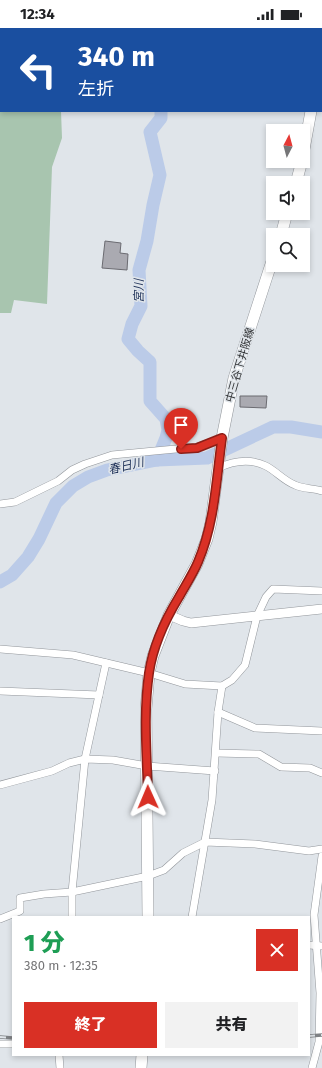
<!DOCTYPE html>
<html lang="ja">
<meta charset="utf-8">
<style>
:root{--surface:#fff;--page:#f2f2f2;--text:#202124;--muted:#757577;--accent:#d93025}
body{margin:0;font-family:"Fira Sans","Noto Sans JP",sans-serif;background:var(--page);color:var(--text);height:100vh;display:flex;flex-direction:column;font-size:15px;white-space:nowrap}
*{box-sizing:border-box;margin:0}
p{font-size:13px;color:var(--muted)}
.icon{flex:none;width:22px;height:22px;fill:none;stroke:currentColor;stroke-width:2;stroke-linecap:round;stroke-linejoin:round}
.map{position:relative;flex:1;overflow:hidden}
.sheet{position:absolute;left:12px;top:888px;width:298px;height:140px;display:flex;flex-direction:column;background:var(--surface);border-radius:0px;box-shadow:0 2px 6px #0003}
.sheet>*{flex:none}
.banner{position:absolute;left:0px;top:0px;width:322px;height:84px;box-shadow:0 2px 6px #0003;background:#1a4fa0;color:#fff;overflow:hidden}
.needle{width:26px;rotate:6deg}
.tools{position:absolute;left:266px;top:96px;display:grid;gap:8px}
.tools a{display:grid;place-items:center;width:44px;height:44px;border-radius:0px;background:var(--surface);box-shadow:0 2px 6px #0003;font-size:20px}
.pin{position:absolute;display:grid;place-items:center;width:34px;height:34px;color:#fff;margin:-41px -17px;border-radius:50% 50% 50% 0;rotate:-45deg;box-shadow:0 0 4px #0007}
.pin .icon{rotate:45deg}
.me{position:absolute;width:44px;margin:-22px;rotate:359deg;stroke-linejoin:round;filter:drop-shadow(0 0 3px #0008)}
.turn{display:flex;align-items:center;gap:14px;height:84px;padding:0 12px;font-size:18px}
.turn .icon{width:52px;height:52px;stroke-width:2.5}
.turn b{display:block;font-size:28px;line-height:34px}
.round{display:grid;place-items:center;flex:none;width:42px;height:42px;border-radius:0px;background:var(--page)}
.head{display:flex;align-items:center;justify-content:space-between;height:68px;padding:0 12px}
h1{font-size:24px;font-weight:800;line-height:30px;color:#1e9e55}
.button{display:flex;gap:8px;margin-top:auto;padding:8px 12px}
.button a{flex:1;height:46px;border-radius:0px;background:var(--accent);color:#fff;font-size:16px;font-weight:800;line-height:46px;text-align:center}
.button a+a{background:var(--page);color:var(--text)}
.status{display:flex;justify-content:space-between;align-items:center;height:28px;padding:0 20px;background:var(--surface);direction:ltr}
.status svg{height:11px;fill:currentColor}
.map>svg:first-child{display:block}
.green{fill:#a8c5af}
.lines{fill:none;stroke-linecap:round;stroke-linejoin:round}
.river{stroke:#bbcbe8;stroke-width:13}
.building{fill:#aaaab1;stroke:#6b6b71}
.minor-casing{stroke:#92969b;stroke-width:8}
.tertiary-casing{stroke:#92969b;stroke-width:10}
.secondary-casing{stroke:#92969b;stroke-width:12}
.minor{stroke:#fff;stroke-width:7}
.tertiary{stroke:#fff;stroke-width:9}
.secondary{stroke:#fff;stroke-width:11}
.rail-casing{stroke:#7f8285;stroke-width:3.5}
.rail{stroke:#e0e5ea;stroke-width:2;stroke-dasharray:6;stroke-linecap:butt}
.route-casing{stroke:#8d1f18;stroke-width:10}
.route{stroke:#d93025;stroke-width:7}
.labels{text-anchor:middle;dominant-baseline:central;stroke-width:3;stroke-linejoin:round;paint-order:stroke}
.street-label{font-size:11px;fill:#343638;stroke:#e0e5ea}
.water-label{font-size:12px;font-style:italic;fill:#1f3259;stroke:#e0e5ea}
</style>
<div class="status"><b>12:34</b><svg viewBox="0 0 49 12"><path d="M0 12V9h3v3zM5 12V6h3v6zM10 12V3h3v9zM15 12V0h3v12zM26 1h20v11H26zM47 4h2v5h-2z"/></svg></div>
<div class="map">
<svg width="322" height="1040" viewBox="0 0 322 1040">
<rect width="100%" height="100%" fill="#e0e5ea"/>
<polygon class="green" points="0,45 1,83 61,83 62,110 52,139 47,276 14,272 11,285 0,285"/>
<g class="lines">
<g class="river">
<polyline points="174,1 174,0"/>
<polyline points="157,432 166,410 168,402 166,391 150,373 150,334 138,323 128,311 132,296 141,278 139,242 147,213 153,177 160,147 150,104 161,90 161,83"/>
<polyline points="0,554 12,547 28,529 39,511 56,475 73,458 88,449 107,442 157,432 207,430 273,399 291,399 322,404"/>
</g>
</g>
<g class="building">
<polygon points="105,213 121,215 120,225 128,226 127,242 102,240"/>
<polygon points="240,368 267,368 266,380 240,379"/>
</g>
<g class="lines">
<defs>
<g id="minor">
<polyline points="312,0 312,1"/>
<polyline points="164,1 165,0"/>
<path d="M218,440c15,-7 32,-10 48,-2 10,5 18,15 29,19 8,4 18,3 27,6"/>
<polyline points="0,476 15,474 58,453 72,442 85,436 112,427 197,419 222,410"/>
<polyline points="0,621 73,627 149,645 185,656 222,658 232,652 245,637 257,588 266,569 273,561 322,563"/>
<polyline points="0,663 99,667"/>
<polyline points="218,684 255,700 322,703"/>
<polyline points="216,725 259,726 281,739 310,740 322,745"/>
<polyline points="0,757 52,743 69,735 85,731 113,732 147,738 215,743"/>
<polyline points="72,889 72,864 85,731 106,635"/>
<polyline points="192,889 212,772 218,684 222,658"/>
<polyline points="0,891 20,883 20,870 44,866 72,864 148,848 164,842 183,825 205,814 255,816 309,823 322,821"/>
<polyline points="309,917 322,918"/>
<polyline points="0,1016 13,1016"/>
<polyline points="59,1027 60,1040"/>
<polyline points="312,1040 319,1014 320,965 314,887 322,828"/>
</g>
<g id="tertiary">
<polyline points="0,41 1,41"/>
<polyline points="321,79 322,79"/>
<polyline points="169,587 183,593 191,595 322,581"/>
</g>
<g id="secondary">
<polyline points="321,1 321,0"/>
<polyline points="303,127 311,83"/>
<polyline points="296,155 302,133"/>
<polyline points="281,207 287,185"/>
<polyline points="148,889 146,681 149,645 153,628 169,587 197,536 207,511 211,494 222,410 234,350 273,230"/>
<polyline points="141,1040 142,1027"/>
</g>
</defs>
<use href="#minor" class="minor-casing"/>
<use href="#tertiary" class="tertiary-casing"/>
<use href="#secondary" class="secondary-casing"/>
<use href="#minor" class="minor"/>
<use href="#tertiary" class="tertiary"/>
<use href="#secondary" class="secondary"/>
<defs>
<g id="rail">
<polyline points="309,1008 322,1007"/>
<polyline points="0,1009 13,1010"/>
</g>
</defs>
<use href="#rail" class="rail-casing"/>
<use href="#rail" class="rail"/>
</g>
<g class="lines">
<defs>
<path id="route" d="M148,769c-1,-41 -5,-83 1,-124 4,-27 16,-53 30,-76 6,-11 14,-23 19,-35 17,-40 18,-81 24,-124l-25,10 -16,1"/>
</defs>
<use href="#route" class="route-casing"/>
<use href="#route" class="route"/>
</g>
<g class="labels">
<g class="street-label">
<text transform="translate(240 337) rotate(-74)">中三谷下井阪線</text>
</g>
<g class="water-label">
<text transform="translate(139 263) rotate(-90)">宮川</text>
<text transform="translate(126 438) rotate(-13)">春日川</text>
</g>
</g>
</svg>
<div class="tools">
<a><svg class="needle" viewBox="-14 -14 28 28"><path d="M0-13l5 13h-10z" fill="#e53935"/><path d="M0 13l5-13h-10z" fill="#757577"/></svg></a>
<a><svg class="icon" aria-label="sound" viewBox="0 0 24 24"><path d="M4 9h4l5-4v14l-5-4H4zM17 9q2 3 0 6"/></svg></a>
<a><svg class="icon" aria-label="search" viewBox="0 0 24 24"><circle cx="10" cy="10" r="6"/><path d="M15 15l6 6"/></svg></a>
</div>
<div class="pin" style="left:181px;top:421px;background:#d93025"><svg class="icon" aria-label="arrive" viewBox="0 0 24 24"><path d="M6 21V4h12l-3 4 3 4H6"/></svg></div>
<svg class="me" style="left:148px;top:769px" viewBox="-20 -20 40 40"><path d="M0-17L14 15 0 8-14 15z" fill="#d93025" stroke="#fff" stroke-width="4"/></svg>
<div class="banner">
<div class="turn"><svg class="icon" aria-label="left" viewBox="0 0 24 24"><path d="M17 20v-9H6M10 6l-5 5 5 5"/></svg><div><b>340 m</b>左折</div></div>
</div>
<section class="sheet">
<div class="head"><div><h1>1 分</h1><p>380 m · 12:35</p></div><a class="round" style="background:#d93025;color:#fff"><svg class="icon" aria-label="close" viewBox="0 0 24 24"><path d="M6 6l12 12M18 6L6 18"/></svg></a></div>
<div class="button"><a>終了</a><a>共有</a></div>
</section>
</div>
